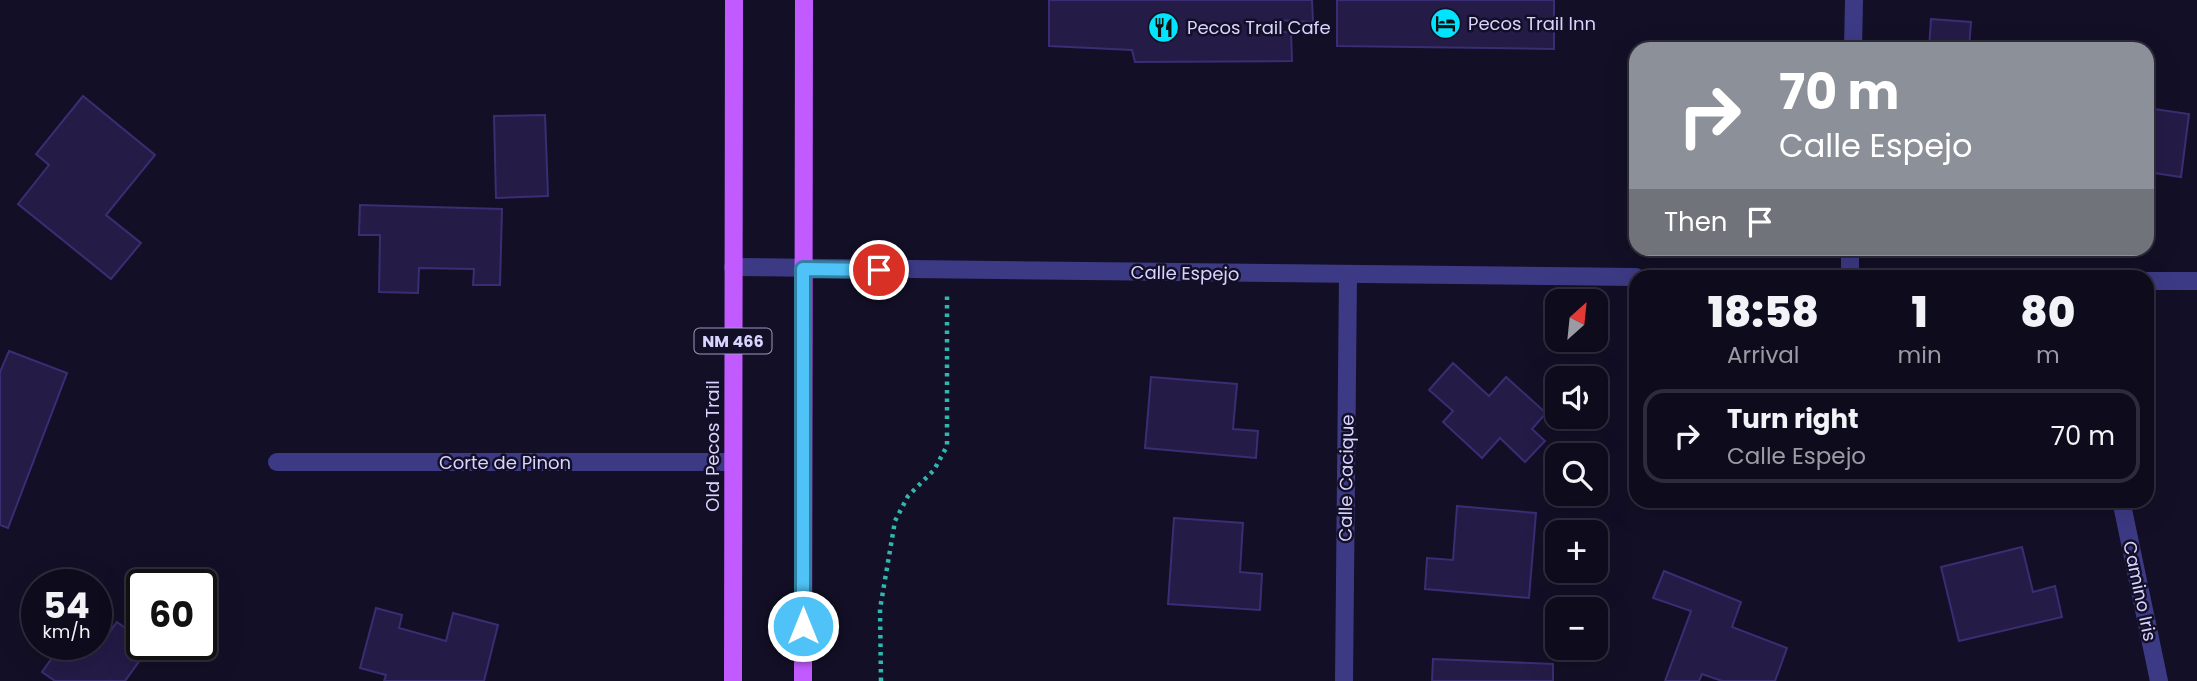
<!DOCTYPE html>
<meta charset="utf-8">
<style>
:root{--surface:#0e0b1c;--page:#1c1929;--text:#f1f3f6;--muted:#9b9ba3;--line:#2e2b3b}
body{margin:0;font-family:Poppins,sans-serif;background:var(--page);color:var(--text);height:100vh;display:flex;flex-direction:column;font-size:26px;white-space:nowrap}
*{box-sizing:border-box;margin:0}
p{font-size:23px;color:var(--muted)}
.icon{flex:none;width:38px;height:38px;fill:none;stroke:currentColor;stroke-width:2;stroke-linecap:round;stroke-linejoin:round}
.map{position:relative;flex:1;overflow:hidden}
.details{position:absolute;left:1629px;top:270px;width:525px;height:238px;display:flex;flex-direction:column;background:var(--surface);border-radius:21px;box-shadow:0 7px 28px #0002,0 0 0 2px var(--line)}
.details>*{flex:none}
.top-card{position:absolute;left:1629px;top:42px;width:525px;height:214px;border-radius:21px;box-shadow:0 7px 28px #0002,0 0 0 2px var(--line);background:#8c9099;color:#fff;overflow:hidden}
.needle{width:46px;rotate:27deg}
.controls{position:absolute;left:1545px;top:289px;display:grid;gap:14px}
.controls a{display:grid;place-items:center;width:63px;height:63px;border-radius:14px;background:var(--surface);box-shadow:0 7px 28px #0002,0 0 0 2px var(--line);font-size:35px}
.speed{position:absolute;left:21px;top:569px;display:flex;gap:14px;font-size:35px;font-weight:700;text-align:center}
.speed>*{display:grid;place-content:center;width:91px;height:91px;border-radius:50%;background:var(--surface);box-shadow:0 7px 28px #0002,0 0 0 2px var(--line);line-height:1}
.speed small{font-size:18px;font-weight:400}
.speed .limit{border:4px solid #111;border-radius:10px;background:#fff;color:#111}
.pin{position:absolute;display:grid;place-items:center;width:60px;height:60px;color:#fff;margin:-30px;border:4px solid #fff;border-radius:50%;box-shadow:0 2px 7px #0007}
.me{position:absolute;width:77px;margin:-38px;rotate:0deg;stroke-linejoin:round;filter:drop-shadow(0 0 5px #0008)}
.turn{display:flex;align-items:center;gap:24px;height:147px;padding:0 35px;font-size:32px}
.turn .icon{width:91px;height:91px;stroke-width:2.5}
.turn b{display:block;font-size:49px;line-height:60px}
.then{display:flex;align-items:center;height:66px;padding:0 35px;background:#0003;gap:14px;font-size:26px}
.eta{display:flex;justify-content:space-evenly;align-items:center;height:119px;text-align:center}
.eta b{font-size:42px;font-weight:800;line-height:49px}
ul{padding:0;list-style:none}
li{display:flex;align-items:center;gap:21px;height:94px;margin:0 14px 10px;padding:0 21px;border:4px solid var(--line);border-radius:21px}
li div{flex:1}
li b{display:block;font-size:26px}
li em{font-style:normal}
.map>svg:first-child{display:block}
.building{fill:#241b47;stroke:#3b2d73;stroke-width:2}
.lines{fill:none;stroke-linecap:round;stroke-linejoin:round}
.path{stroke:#2fb8b0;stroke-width:4.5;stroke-dasharray:3.5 5;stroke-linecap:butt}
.minor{stroke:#3d3a85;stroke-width:18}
.primary{stroke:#c25bff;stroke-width:18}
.route-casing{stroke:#337fa1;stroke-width:18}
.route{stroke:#4fc3f7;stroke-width:12}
.labels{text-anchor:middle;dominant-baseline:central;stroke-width:5;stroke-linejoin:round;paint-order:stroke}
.shield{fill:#130f26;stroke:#9e99be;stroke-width:2}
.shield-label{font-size:16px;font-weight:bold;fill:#d9d4ff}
.poi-label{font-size:18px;fill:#d9d4ff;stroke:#130f26;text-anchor:start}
.street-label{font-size:18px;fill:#d9d4ff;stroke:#130f26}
</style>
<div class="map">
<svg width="2197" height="681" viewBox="0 0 2197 681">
<rect width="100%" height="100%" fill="#130f26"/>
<g class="building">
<polygon points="1049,0 1312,0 1313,22 1277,20 1278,32 1291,32 1292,61 1135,62 1132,50 1049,46"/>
<polygon points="1337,0 1554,0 1554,49 1337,46"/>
<polygon points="1931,19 1971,22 1969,49 1929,49"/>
<polygon points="83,96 155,155 106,215 141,243 111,279 18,204 49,165 36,154"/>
<polygon points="2147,108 2189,114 2181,177 2147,172"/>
<polygon points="545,115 548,196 496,198 494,116"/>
<polygon points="360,205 502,209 500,285 473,285 474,269 419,268 418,293 379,292 380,235 359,235"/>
<polygon points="9,351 67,373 8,528 0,525 0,372"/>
<polygon points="1453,363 1489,396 1506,377 1546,413 1532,429 1545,441 1525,462 1500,438 1482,458 1443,422 1453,411 1429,390"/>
<polygon points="1151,377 1237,384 1233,429 1258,431 1256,458 1145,448"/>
<polygon points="1457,506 1536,513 1529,598 1425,589 1427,558 1453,560"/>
<polygon points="1174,518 1243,523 1240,572 1262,574 1260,610 1168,604"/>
<polygon points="2022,547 2033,592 2055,586 2062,617 1959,641 1941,567"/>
<polygon points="1664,571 1741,602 1732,627 1787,648 1775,681 1722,681 1702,674 1699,681 1665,681 1691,611 1653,598"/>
<polygon points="376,608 402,615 399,628 446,641 453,613 498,625 484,681 384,681 386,675 360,668"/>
<polygon points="117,622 142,640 142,644 150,646 125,681 55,681 42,672 62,644 96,644 96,629 106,637"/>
<polygon points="1433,659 1553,664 1553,681 1432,681"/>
</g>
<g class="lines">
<polyline class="path" points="881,681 880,609 895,521 908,496 934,470 947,446 947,295"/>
<g class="minor">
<polyline points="1853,49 1854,0"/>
<polyline points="733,267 1636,277"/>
<polyline points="1850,276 1850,248"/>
<polyline points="2147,281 2197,281"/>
<polyline points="277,462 733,462"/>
<polyline points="2121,500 2159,681"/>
<polyline points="1344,681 1348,275"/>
</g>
<g class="primary">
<polyline points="733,681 734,0"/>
<polyline points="803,681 804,0"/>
</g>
</g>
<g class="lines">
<defs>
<polyline id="route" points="803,626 803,269 879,270"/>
</defs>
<use href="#route" class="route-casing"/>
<use href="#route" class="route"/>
</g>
<defs>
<symbol id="hotel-disc" viewBox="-11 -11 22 22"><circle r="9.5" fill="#00e5ff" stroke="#130f26"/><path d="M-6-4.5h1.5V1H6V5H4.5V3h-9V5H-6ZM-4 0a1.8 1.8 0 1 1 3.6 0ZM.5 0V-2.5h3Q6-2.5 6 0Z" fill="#111"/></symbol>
<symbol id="restaurant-disc" viewBox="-11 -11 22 22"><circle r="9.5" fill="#00e5ff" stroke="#130f26"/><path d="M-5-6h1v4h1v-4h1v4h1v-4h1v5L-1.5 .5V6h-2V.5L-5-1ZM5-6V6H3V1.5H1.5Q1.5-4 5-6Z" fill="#111"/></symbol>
</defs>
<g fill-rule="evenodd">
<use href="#hotel-disc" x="1428" y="6" width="35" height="35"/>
<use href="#restaurant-disc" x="1146" y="10" width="35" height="35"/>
</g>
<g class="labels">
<rect class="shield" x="694.5" y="328.5" width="77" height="25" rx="5"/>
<g class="shield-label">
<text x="733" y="341">NM 466</text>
</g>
<g class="poi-label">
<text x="1468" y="23">Pecos Trail Inn</text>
<text x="1187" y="27">Pecos Trail Cafe</text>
</g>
<g class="street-label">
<text transform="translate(1185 273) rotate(1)">Calle Espejo</text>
<text transform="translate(712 446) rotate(-90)">Old Pecos Trail</text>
<text x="505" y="462">Corte de Pinon</text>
<text transform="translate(1346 478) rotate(-89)">Calle Cacique</text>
<text transform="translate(2140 591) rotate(78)">Camino Iris</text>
</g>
</g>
</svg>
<div class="controls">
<a><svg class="needle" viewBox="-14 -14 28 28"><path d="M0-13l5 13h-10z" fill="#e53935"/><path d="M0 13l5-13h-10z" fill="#9b9ba3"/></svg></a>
<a><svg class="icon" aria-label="sound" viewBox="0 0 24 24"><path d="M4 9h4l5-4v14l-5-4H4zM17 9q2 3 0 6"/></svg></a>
<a><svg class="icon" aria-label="search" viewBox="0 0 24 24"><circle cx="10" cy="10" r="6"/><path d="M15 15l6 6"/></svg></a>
<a>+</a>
<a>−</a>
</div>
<div class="speed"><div>54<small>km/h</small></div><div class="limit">60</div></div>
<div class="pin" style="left:879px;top:270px;background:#d93025"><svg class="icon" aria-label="arrive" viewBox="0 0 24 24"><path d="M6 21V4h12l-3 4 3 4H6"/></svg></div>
<svg class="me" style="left:803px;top:626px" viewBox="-20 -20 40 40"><circle r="17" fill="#4fc3f7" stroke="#fff" stroke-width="3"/><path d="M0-11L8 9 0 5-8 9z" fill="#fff"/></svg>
<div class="top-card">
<div class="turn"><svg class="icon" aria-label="right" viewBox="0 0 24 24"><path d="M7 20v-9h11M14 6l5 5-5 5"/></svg><div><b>70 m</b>Calle Espejo</div></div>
<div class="then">Then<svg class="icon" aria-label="arrive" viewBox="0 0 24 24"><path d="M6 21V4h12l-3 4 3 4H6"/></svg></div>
</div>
<section class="details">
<div class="eta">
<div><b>18:58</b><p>Arrival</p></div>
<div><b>1</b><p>min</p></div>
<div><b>80</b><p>m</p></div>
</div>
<ul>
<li><svg class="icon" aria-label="right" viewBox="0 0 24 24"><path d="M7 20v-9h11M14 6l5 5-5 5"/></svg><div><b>Turn right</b><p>Calle Espejo</p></div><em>70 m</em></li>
</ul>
</section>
</div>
